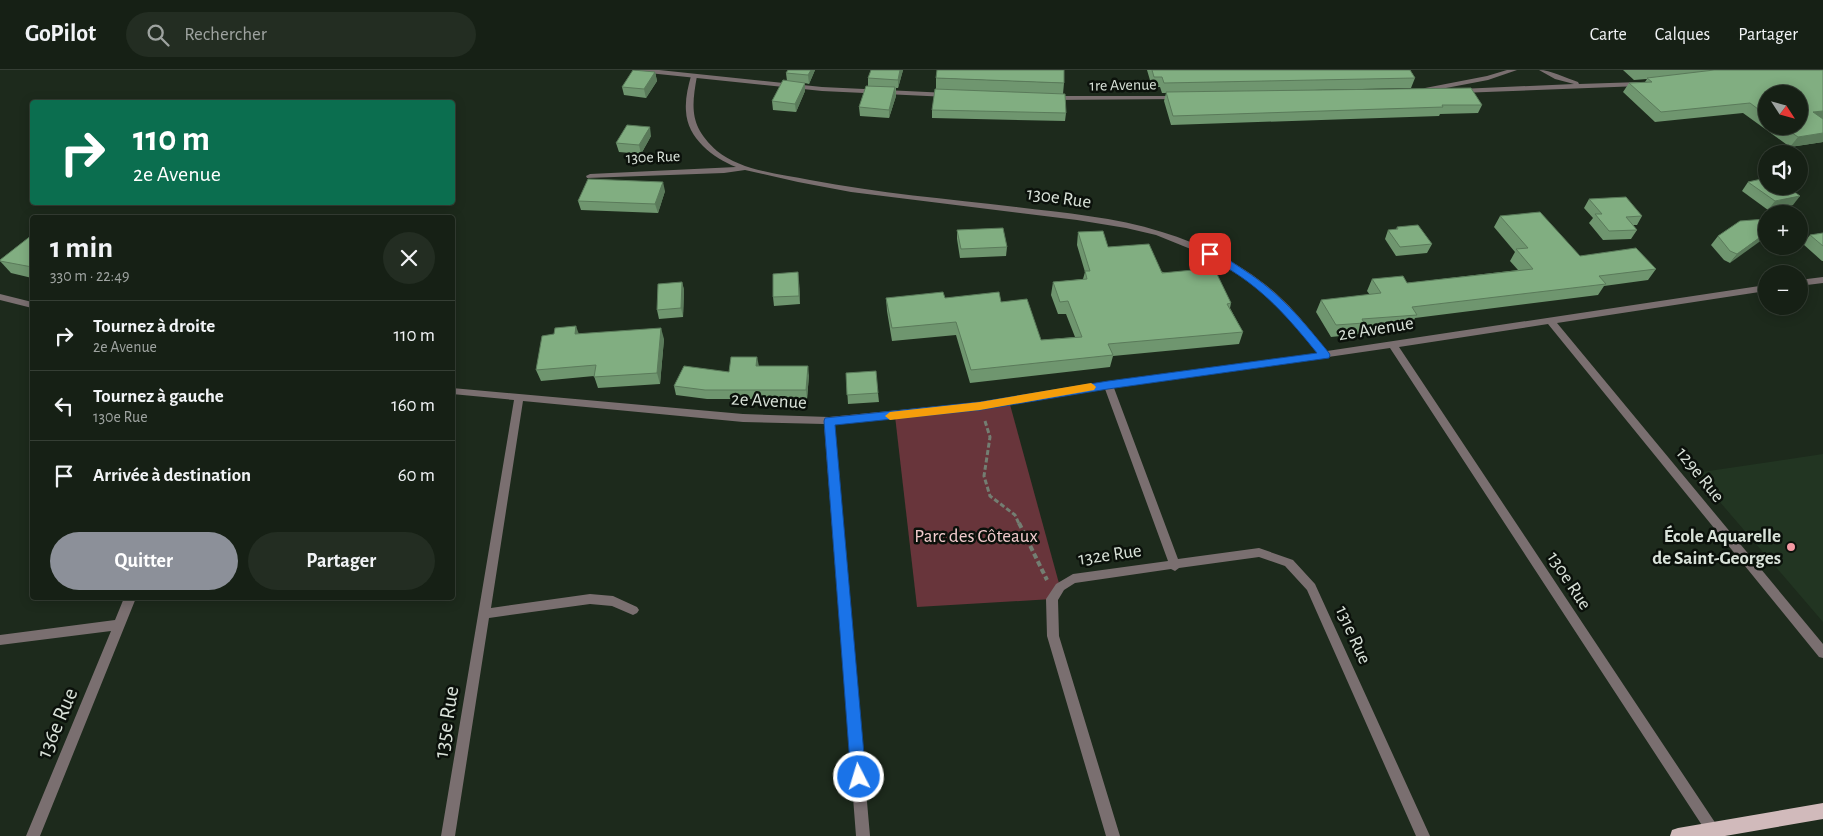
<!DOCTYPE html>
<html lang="fr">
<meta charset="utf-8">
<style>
:root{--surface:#162015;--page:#232d22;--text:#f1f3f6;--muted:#9ea3a0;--line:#353e34;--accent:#8c9099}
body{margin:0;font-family:"Alegreya Sans",sans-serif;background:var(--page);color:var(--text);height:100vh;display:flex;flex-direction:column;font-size:19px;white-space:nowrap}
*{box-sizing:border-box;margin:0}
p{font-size:16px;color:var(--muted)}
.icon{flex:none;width:28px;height:28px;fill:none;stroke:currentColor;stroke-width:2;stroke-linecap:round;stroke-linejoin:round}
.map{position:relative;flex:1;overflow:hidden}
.drawer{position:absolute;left:30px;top:145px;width:425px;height:385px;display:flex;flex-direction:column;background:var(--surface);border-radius:5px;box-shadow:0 2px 12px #0003,0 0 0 1px var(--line)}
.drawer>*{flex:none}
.hud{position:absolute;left:30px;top:30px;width:425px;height:105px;border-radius:5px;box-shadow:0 2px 12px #0003,0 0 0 1px var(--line);background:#0b6e4f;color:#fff;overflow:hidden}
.needle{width:32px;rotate:126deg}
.controls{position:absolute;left:1758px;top:15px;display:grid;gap:10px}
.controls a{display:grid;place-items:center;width:50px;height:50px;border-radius:50%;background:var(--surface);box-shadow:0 2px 12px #0003,0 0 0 1px var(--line);font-size:25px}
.pin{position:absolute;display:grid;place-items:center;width:42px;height:42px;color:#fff;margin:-21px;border-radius:10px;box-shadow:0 2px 8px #0006}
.me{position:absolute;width:55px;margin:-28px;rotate:355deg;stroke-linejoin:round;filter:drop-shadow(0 0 4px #0008)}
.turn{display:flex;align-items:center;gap:18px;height:105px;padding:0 20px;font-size:22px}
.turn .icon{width:65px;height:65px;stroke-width:2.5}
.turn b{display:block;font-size:35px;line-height:42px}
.round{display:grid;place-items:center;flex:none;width:52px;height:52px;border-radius:26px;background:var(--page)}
.overview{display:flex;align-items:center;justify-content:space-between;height:85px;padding:0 20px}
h1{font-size:30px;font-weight:700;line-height:38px}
.button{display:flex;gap:10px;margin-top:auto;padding:10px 20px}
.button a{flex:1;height:58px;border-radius:30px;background:var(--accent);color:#fff;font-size:20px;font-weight:700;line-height:58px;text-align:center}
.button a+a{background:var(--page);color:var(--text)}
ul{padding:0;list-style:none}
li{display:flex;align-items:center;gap:15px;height:70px;padding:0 20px;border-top:1px solid var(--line)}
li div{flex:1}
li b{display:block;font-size:19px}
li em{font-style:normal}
header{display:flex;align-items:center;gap:30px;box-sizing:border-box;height:70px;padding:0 25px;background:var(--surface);border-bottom:1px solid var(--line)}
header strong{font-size:24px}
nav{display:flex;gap:28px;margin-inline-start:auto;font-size:18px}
.search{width:350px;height:45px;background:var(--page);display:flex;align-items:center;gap:12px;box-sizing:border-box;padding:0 18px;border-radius:28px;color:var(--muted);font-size:19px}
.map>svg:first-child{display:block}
.built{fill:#223522}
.green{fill:#68353b}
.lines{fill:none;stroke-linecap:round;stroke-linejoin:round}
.path-far1{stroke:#737e72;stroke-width:3;stroke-dasharray:5 2.5;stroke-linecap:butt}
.path{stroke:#737e72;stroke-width:4;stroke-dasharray:5.5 3;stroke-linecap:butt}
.minor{fill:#7a6f70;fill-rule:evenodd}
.tertiary{fill:#7a6f70;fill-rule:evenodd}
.primary{fill:#d1babb;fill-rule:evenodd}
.wall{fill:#6f966f;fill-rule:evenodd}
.shaded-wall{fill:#5a7a5a}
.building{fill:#81ae81;stroke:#5a7a5a}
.route{fill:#1a73e8;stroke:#114b97}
.slow{fill:#f59e0b}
.poi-dot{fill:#f49aa3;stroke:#0b110b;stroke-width:2}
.labels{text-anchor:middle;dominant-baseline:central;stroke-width:5;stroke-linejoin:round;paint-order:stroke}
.far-street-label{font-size:16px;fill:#d9e2d9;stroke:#0b110b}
.street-label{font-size:19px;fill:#d9e2d9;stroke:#0b110b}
.park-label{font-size:19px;fill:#f3ccce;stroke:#0b110b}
.poi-label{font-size:19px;font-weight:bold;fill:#d9e2d9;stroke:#0b110b;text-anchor:end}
.near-street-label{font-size:22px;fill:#d9e2d9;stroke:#0b110b}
</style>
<header>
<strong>GoPilot</strong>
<div class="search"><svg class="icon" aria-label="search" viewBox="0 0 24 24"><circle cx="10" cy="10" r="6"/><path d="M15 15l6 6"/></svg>Rechercher</div>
<nav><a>Carte</a><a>Calques</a><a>Partager</a></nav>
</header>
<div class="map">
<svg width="1823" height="766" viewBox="0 0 1823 766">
<rect width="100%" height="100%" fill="#1d2a1c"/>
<polygon class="built" points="1823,384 1823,552 1695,403"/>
<polygon class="green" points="1009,331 1060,517 1052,529 917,537 895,346"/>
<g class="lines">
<polyline class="path-far1" points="985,351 990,367 984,406 990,426 1015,445 1019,454"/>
<polyline class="path" points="1019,453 1047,510"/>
<g class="minor">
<path d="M694,4l3,2c-6,33 -7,51 20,75 25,20 63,23 93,29 68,13 138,19 206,27 49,6 99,10 146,25 43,13 88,36 121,68 16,15 30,34 44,51l439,-66v6l-209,32 266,321v14l-4,-1 -271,-333 -149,23 325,489h-15l-319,-488 -276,40 64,171 81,-11 34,12 22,24 115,252h-14l-109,-246 -22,-24 -26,-9 -80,11 -4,3 -4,-2 -96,14 -11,7 -6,10 1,36 61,200h-14l-59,-200 -1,-37 10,-15 17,-10 95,-13 -63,-172 -125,21 -146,14 36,412h-14l-32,-412 -81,-2 -220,-21 -32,207 99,-14 23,2 24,11 2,3 -2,3 -4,2 -21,-9 -22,-2 -101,14 -34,218h-14l73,-436 -62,-6v-6l291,26 86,3 151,-15 128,-20 210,-29 -40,-48 -31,-25 -44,-26 -47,-19 -30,-7 -49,-8 -226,-28 -53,-10 -53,-12 -21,3 -137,5 -1,-2 4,-2 146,-7c-23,-9 -49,-29 -50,-56 -1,-12 2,-24 5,-35z"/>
<polygon points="1823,207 1823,213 1799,216 1799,210"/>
<polygon points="0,224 32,232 32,238 0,230"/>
<polygon points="124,528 136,528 40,766 26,766 111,561 0,575 0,565 115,550"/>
</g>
<g class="tertiary">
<polygon points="636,0 659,0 822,17 948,23 952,25 948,27 822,21 639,2"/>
<polygon points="1507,0 1517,0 1488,10 1425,22 1422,20 1425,18 1487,6"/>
<path d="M1539,0c11,0 27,8 39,12l1,2 61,-2 3,2 -3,2 -180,7 -4,-2 4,-2 114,-5 -19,-5z"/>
<polygon points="1178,26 1180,27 1180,29 1053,30 1049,28 1053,26"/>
</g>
<polygon class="primary" points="1823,733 1823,749 1725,766 1670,766 1672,760 1678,758"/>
</g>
<g class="wall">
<polygon points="815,0 809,14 805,13 805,21 796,42 773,40 772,31 787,11 786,3"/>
<polygon points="903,0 898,18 896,18 896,26 889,48 860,46 859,37 868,16 868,8"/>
<polygon points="1147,0 1410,0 1415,8 1411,18 1314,20 1482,35 1478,43 1440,44 1439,46 1171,55 1164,31 1166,23 1162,23 1160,17 1152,17"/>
<path d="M1623,0h200v72l-33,5 -47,-34 -88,9 -32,-30 6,-9 16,-1 2,-3 -13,1zM1766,24l33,32h-33z"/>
<polygon points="655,2 657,11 646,28 624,25 622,17"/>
<polygon points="936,8 1064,13 1063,24 1066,43 1065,51 932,48 932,40 936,19"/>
<polygon points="651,66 641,84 619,82 616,73"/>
<polygon points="1748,112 1793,135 1768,140 1742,121"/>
<polygon points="665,121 658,143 581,140 578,131"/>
<polygon points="1589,129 1642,146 1637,155 1633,155 1637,160 1631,169 1603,170 1589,153 1593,148 1584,138"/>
<polygon points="1500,146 1580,186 1656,199 1648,210 1604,216 1598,225 1415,248 1411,256 1360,261 1359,264 1331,267 1316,242 1321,230 1370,225 1367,221 1372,209 1407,213 1518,200 1510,191 1515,182 1494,157"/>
<polygon points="1766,149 1730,193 1724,190 1711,175 1718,166"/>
<polygon points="1397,157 1432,174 1427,183 1396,186 1385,169 1388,160 1396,160"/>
<polygon points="957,160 1007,177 1006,186 960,188 957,169"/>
<polygon points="1078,162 1108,177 1231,233 1230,238 1243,262 1239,274 1113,286 1110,297 970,313 956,265 892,271 887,241 886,228 945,228 1001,232 1041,270 1075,267 1066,244 1058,244 1051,225 1053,212 1083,209 1085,202 1077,175"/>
<polygon points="1823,163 1823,191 1822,191 1803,174 1810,165"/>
<polygon points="32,165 32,208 11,203 0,191 0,190"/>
<polygon points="799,211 800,234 774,236 773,227"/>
<polygon points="682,212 684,220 683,247 659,249 657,240"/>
<polygon points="579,264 664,269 660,314 598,318 594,306 541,311 536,300"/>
<polygon points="759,296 809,305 807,329 707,329 676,325 674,316 729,302"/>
<polygon points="846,303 878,323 879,332 848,334"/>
</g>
<g class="shaded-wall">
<polygon points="811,0 815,0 809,14 808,5"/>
<polygon points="900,0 903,0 898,18 898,10"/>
<polygon points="655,2 657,11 646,28 644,19"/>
<polygon points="805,13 805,21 796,42 795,34"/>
<polygon points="895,17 896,26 889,48 889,40"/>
<polygon points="1823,41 1823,50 1813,42"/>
<polygon points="650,57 651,66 641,84 639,75"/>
<polygon points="1823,63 1823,72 1790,77 1798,67"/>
<polygon points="663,112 665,121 658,143 655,134"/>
<polygon points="1800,126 1793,135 1768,140 1775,131"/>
<polygon points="1766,163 1766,167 1730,193 1737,184"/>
<polygon points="798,202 799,211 800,234 799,226"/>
<polygon points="682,212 684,220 683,247 681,238"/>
<polygon points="576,256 580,267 575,264"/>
<polygon points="661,258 664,269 660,314 657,303"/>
<polygon points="452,259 455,265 452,269"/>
<polygon points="757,287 759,296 757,305 756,296"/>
<polygon points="808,296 809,305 807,329 806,320"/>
</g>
<g class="building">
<polygon points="633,0 655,2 644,19 622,17"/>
<polygon points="788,0 811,0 808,5 786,3"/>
<polygon points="871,0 900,0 898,10 868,8"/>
<polygon points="937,0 1064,0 1064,13 936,8"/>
<polygon points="1152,0 1410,0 1415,8 1164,13 1162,7 1154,7"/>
<polygon points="1714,0 1823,0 1823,41 1813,42 1823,49 1823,63 1798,67 1782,56 1799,56 1799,24 1766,24 1766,45 1750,33 1661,42 1629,13 1652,12 1647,8"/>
<polygon points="783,10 805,13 795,34 772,31"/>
<polygon points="866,16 895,17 889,40 859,37"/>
<polygon points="1471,18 1482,35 1442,35 1443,37 1173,46 1166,22"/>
<polygon points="935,19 1065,24 1066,43 932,40"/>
<polygon points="627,55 650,57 639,75 616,73"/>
<polygon points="1766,108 1766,116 1786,116 1800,126 1775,131 1748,112"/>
<polygon points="588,109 663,112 655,134 578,131"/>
<polygon points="1626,127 1642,146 1626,147 1637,160 1609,161 1595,144 1602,144 1589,129"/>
<polygon points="1540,142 1580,186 1636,178 1656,199 1599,206 1606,214 1412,237 1417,245 1362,249 1364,253 1336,255 1321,230 1381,223 1372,209 1403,206 1407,213 1533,199 1516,179 1528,178 1500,146"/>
<polygon points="1766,149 1766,163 1737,184 1730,181 1718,166 1740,151"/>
<polygon points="1418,155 1432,174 1400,177 1388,160 1398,159 1397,157"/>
<polygon points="1003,158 1007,177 961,179 957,160"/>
<polygon points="1103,161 1108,177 1149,174 1162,203 1214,198 1231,233 1227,234 1243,262 1108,274 1113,285 971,300 956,252 892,258 886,228 943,222 945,228 999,222 1001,232 1027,229 1041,270 1082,267 1068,231 1060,232 1053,212 1087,209 1085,201 1090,201 1078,162"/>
<polygon points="1823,163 1823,176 1810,165"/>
<polygon points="32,165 32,197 0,191 0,190"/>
<polygon points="798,202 799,226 773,227 773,204"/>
<polygon points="682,212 681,238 657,240 658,214"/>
<polygon points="576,256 575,264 661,258 657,303 594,307 596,295 536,300 542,266 554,264 555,258"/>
<polygon points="731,287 757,287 756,296 808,296 806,320 705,320 674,316 684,296 729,302"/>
<polygon points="876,301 878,323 847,325 846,303"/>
</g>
<path class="route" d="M1210,181c13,4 23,12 34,19 37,24 57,49 85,83l1,2 -1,3 -221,31 -128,21 -145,15 31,352 -2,5 -5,2 -5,-2 -3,-5 -27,-356 1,-3 155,-16 128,-21 209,-28c-34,-42 -61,-72 -110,-96l-2,-3z"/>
<polygon class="slow" points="1091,313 1094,315 1096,317 1094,320 980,340 890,350 885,346 890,342 980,332"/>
<circle class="poi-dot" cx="1791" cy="477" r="5"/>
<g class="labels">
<g class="far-street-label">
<text transform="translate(1123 15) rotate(-1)">1re Avenue</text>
<text transform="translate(653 87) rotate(-2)">130e Rue</text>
</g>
<g class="street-label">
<text transform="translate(1059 128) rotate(8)">130e Rue</text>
<text transform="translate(1376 259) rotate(-9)">2e Avenue</text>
<text transform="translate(769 331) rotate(3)">2e Avenue</text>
<text transform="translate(1700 405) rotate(51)">129e Rue</text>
<text transform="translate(1110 485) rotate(-8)">132e Rue</text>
<text transform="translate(1569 511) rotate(57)">130e Rue</text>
<text transform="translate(1353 565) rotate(66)">131e Rue</text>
</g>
<g class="park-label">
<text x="976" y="466">Parc des Côteaux</text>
</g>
<g class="poi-label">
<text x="1781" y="466">École Aquarelle<tspan x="1781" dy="22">de Saint-Georges</tspan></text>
</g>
<g class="near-street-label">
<text transform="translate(446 652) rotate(-81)">135e Rue</text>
<text transform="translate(57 653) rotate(-67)">136e Rue</text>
</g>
</g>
</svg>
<div class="controls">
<a><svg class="needle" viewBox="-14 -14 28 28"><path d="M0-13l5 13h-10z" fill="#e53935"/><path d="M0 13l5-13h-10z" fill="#9ea3a0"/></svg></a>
<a><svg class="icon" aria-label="sound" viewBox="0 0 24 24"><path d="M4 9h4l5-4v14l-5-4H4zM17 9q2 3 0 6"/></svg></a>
<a>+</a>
<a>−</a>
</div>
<div class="pin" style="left:1210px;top:184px;background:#d93025"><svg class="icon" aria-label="arrive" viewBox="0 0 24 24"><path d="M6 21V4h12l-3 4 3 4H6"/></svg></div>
<svg class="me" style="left:859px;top:707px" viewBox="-20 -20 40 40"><circle r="17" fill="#1a73e8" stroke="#fff" stroke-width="3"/><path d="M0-11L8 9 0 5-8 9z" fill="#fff"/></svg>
<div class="hud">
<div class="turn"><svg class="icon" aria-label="right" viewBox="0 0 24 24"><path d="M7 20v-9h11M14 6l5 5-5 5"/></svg><div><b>110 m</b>2e Avenue</div></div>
</div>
<section class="drawer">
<div class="overview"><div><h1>1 min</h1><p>330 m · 22:49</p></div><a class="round"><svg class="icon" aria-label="close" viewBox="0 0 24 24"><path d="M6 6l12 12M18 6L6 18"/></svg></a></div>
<ul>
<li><svg class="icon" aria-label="right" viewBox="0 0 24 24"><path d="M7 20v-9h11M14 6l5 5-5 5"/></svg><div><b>Tournez à droite</b><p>2e Avenue</p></div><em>110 m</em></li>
<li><svg class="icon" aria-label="left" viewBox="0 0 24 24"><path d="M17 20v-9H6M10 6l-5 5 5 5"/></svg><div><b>Tournez à gauche</b><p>130e Rue</p></div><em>160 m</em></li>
<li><svg class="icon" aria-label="arrive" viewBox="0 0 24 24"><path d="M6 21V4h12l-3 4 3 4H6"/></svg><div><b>Arrivée à destination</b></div><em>60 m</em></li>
</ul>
<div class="button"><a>Quitter</a><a>Partager</a></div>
</section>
</div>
